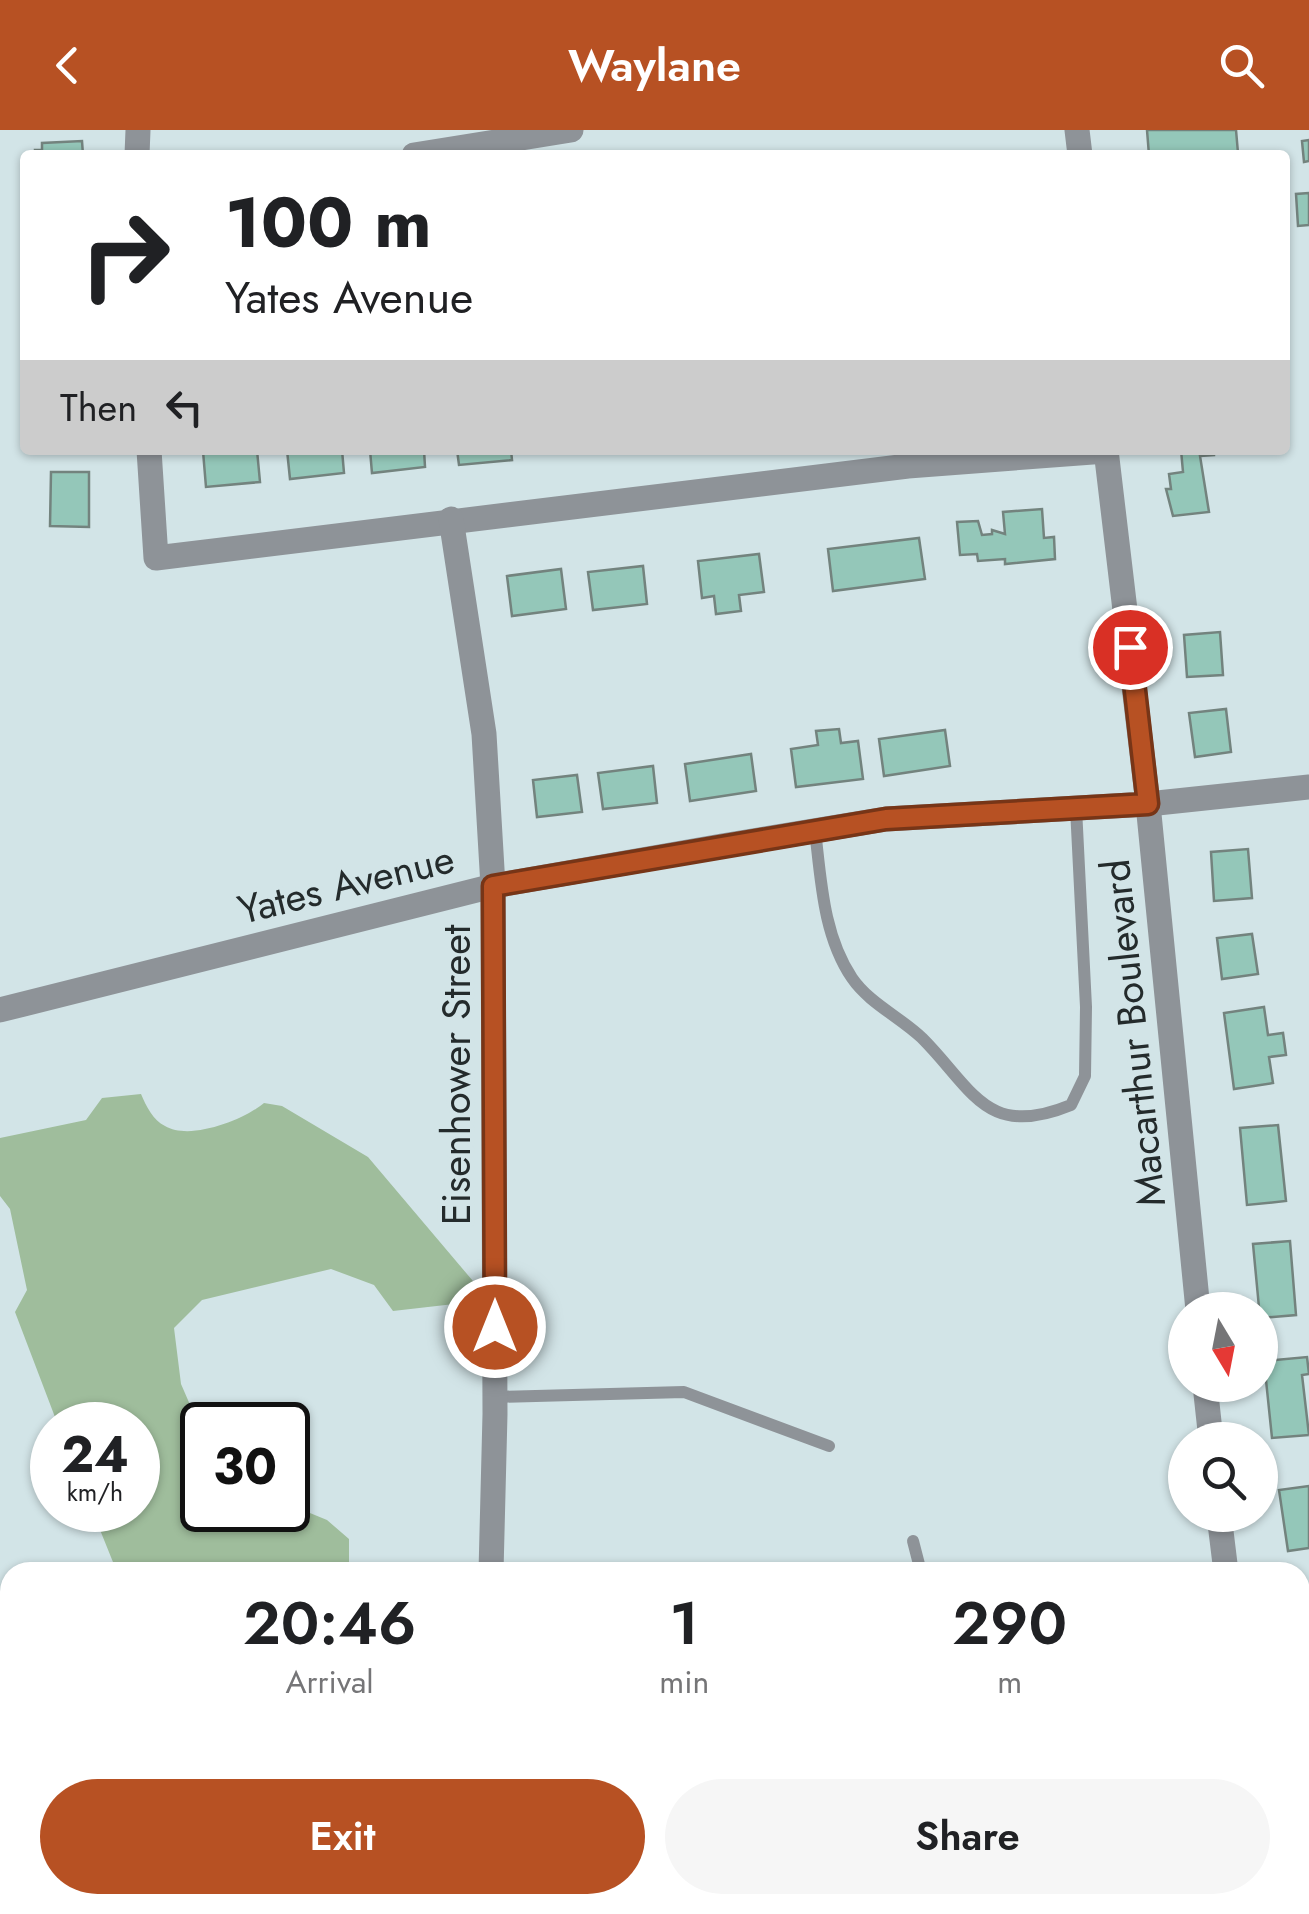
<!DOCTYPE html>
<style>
:root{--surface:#fff;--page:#f6f6f6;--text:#202124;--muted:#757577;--accent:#b75123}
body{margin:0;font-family:Jost,sans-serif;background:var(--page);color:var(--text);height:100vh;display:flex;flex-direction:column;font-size:38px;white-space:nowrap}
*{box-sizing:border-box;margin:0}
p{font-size:32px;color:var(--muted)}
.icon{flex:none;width:55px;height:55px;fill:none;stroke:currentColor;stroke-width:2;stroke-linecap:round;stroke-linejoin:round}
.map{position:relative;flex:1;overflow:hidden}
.details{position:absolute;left:0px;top:1432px;width:1310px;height:352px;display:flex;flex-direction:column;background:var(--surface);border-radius:30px 30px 0 0;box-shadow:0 2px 8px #0004}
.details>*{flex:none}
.top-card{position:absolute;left:20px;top:20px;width:1270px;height:305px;border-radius:10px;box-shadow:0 2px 8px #0004;background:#fff;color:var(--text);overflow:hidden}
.needle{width:65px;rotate:170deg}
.fabs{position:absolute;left:1168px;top:1162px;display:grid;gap:20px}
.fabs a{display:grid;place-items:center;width:110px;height:110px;border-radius:50%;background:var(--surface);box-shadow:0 2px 8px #0004;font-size:50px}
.speed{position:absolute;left:30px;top:1272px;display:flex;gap:20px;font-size:50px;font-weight:700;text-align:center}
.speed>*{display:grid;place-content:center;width:130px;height:130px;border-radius:50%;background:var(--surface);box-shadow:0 2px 8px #0004;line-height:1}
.speed small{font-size:25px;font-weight:400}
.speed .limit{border:5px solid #111;border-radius:15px;background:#fff;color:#111}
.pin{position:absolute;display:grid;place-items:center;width:85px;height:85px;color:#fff;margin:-42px;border:5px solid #fff;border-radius:50%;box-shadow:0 2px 10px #0007}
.me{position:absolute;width:110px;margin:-55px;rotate:0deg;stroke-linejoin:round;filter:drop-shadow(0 0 8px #0008)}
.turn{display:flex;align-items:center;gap:35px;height:210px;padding:0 40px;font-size:45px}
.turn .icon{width:130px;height:130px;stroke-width:2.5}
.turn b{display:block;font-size:70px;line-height:85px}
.then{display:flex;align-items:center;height:95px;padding:0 40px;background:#0003;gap:20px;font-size:38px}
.eta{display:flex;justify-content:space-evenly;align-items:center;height:170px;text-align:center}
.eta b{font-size:60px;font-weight:600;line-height:70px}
.cta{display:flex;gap:20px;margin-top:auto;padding:20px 40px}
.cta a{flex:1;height:115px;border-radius:60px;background:var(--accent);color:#fff;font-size:40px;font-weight:600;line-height:115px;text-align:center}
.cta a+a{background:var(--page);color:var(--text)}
header{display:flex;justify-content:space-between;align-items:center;height:130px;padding:0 40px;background:var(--accent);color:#fff;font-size:45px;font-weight:600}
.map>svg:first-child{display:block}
.forest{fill:#9fbd9c}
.building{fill:#94c7b9;stroke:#73837e;stroke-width:2.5}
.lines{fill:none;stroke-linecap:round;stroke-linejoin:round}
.service{stroke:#8e9398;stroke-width:12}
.minor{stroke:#8e9398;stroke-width:25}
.route-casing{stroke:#773517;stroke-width:25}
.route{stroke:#b75123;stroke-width:18}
.labels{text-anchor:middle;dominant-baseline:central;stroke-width:9;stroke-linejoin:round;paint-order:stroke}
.street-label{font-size:40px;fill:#242b2c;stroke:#d2e4e7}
</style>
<header><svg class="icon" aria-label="back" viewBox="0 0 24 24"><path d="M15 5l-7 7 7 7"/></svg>Waylane<svg class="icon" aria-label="search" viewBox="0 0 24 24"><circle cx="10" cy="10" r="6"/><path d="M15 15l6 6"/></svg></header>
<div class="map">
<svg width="1309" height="1784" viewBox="0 0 1309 1784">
<rect width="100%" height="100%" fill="#d2e4e7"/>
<g class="forest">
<path d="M141,964c5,12 12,26 24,32 25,15 79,-6 99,-23l18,3 86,51 121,143 -96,11 -19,-26 -43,-16 -129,31 -28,28 7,56 10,23 46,18h-35v85h86v-6l39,16 22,19v33h-232l-25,-62h46v-85h-80l-43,-113 12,-22 -17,-81 -10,-13v-58l86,-18 16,-22z"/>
<polygon points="182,1775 1097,1775 1100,1784 182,1784"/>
</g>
<g class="building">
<polygon points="1147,0 1236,0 1238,23 1149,25"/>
<polygon points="1309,10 1309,31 1304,32 1302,11"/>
<polygon points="82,11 83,25 35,25 35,20 42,20 42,13"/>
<polygon points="1309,63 1309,95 1298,96 1296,64"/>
<polygon points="257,320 260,352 206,357 203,321"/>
<polygon points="287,320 342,320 344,343 290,349"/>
<polygon points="370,320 424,320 425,337 372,343"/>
<polygon points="457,320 511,320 512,330 459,335"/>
<polygon points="1181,320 1214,320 1214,325 1200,326 1209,382 1173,386 1166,359 1171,359 1169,344 1183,342"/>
<polygon points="51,342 89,342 89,397 50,396"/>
<polygon points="1042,379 1044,408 1054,407 1055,429 1005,434 1005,429 978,431 977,424 960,425 957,392 978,391 982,405 992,404 992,400 1005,404 1003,382"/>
<polygon points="919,408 925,449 833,461 828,419"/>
<polygon points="759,424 764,462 739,465 741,481 716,484 714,466 702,468 698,431"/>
<polygon points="643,436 647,474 593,480 588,442"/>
<polygon points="561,439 566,479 512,486 507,446"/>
<polygon points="1220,502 1223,545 1187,547 1184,505"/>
<polygon points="1226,579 1231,622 1195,627 1189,583"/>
<polygon points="839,599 841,613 858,611 863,649 796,657 791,619 818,615 816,601"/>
<polygon points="945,600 950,636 884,646 879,609"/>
<polygon points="751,624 756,661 690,671 685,634"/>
<polygon points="653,636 657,673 603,679 598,643"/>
<polygon points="577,645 582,682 537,687 533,650"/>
<polygon points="1248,719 1252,768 1214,771 1211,722"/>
<polygon points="1252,804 1258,844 1222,849 1217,808"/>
<polygon points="1264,877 1268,905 1283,903 1286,925 1269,927 1273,953 1234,959 1224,883"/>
<polygon points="1278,995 1286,1071 1247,1075 1240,998"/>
<polygon points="1290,1111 1296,1185 1260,1188 1253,1114"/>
<polygon points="1307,1227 1309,1244 1302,1245 1309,1305 1272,1308 1264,1231"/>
<polygon points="1309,1356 1309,1418 1288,1421 1279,1360"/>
</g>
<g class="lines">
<g class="service">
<path d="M815,700c6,50 8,105 37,148 17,25 48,39 70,60 51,51 64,102 149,67l14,-29 1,-69 -10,-199"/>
<polyline points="495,1267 684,1262 829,1316"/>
<polyline points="913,1411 921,1442"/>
</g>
<g class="minor">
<polyline points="1077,0 1080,25"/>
<polyline points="137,25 138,0"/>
<polyline points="414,25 571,0"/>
<polyline points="149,320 156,428 908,336 1106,321"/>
<polyline points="1106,320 1148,674 1198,1180"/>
<polyline points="451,389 484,604 493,756 495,1284 491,1442"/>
<polyline points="0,880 493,756 722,716 886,689 1148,674 1309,657"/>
<polyline points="1205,1255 1211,1310"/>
<polyline points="1219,1385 1226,1442"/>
<polyline points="1300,1478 1309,1475"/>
<polyline points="0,1628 10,1625"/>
<polyline points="496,1775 496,1784"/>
<polyline points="1254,1775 1255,1784"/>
</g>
</g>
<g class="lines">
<defs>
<polyline id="route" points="495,1197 493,756 886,689 1148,674 1130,517"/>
</defs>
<use href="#route" class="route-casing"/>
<use href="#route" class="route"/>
</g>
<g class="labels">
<g class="street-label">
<text transform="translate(346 754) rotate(-14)">Yates Avenue</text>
<text transform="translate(1133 903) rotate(-96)">Macarthur Boulevard</text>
<text transform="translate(456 945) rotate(-90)">Eisenhower Street</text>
</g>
</g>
</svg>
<div class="fabs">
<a><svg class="needle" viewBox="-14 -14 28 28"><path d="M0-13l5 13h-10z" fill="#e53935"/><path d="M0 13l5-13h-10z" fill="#757577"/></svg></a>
<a><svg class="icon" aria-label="search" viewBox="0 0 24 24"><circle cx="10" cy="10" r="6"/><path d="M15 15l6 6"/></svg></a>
</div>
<div class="speed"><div>24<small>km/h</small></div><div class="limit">30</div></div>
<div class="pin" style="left:1130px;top:517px;background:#d93025"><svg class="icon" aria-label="arrive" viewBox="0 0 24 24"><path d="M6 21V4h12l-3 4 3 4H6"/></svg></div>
<svg class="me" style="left:495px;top:1197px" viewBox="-20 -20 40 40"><circle r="17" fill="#b75123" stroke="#fff" stroke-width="3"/><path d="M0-11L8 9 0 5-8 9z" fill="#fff"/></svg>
<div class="top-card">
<div class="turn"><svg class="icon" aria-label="right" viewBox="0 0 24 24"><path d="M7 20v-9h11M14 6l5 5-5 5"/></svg><div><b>100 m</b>Yates Avenue</div></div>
<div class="then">Then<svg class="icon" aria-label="left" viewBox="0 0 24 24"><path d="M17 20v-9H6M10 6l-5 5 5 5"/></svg></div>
</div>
<section class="details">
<div class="eta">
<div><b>20:46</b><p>Arrival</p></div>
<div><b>1</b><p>min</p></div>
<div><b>290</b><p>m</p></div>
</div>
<div class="cta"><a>Exit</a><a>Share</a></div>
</section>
</div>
